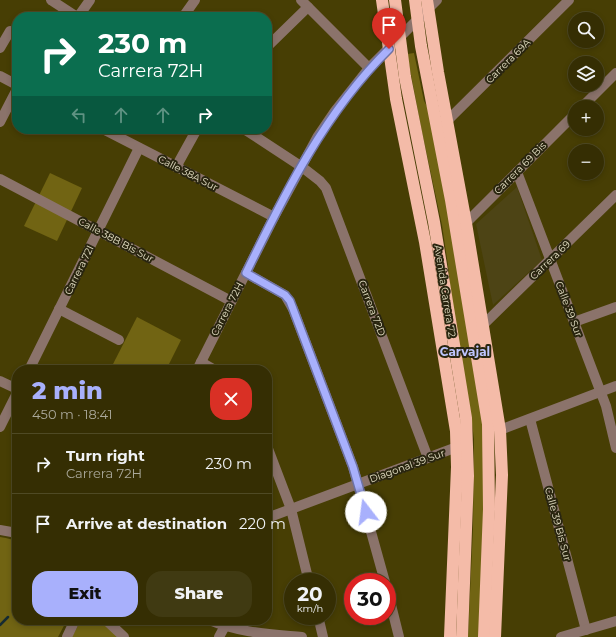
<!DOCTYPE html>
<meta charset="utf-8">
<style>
:root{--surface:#352e03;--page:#403a12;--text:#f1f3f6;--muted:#aaa89a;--line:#4f4a25;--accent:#a8b0fc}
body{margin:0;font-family:Montserrat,sans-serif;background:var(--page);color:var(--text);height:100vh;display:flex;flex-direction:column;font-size:15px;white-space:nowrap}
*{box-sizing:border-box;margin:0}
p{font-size:13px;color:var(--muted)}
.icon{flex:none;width:22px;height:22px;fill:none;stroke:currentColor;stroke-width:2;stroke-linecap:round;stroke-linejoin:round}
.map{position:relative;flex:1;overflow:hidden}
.side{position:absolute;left:12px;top:365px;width:260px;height:260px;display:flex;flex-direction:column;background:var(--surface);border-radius:16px;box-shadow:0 2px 6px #0003,0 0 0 1px var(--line)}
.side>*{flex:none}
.banner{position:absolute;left:12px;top:12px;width:260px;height:122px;border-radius:16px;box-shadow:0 2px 6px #0003,0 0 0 1px var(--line);background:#0b6e4f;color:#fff;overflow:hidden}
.buttons{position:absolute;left:568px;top:12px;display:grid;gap:8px}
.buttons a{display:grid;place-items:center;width:36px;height:36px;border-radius:50%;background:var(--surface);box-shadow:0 2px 6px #0003,0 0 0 1px var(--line);font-size:20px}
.speed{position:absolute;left:284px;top:573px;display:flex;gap:8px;font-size:20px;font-weight:700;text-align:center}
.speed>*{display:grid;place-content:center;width:52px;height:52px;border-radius:50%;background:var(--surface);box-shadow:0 2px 6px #0003,0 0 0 1px var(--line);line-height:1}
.speed small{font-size:10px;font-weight:400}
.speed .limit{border:6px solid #d22;background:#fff;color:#111}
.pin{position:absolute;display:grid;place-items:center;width:34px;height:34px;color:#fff;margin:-41px -17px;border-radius:50% 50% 50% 0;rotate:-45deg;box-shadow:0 0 4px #0007}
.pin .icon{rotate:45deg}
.me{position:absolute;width:44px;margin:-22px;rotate:345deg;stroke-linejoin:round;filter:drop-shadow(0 0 3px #0008)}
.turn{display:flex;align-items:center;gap:14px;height:84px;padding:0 20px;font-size:18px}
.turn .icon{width:52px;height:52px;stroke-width:2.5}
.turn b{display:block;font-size:28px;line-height:34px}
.lanes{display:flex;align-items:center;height:38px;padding:0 20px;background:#0003;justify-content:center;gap:20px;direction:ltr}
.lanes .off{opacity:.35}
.round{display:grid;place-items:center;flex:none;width:42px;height:42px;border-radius:16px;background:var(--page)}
.overview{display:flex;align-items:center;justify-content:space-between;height:68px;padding:0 20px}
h1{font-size:24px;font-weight:800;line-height:30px;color:var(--accent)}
.primary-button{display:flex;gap:8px;margin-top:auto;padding:8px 20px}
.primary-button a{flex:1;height:46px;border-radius:16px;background:var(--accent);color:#111;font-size:16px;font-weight:800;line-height:46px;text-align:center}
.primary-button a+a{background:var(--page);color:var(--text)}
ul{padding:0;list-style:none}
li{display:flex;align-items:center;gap:12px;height:60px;padding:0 20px;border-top:1px solid var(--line)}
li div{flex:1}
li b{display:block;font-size:15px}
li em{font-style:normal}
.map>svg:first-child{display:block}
.built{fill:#4d4415}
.green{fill:#716413}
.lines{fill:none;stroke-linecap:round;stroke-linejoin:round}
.stream{stroke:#162b32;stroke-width:2.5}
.minor{stroke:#8b736b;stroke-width:10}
.highway{stroke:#f4bba8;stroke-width:12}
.route-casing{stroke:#6d72a4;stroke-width:10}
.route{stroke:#a8b0fc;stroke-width:7}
.labels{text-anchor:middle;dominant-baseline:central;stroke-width:4;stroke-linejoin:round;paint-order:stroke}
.street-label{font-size:10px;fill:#e4dfc4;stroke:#29250f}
.quarter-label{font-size:12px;font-weight:bold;fill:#bec5fe;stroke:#29250f}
</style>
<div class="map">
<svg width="616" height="637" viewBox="0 0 616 637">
<rect width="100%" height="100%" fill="#473e04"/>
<polygon class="built" points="517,187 542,260 493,305 476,224"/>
<g class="green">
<polygon points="414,53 424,101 431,113 485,423 486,454 480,637 468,637 473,528 474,439 470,408 453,315 448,265 442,225 422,132 407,54"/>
<polygon points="50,173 82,188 57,241 24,226"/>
<polygon points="137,317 181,340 166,370 114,370 111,368"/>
<polygon points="0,537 6,538 17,541 17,620 67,620 58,637 0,637"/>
<polygon points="81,620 101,620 118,637 72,637"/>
</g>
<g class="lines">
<polyline class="stream" points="0,625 8,617"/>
<g class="minor">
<polyline points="51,0 77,17"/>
<polyline points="301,0 369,68"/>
<polyline points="78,17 90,0"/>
<polyline points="183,17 195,0"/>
<polyline points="267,47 308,7"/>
<polyline points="0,48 10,31"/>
<polyline points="0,76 17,85"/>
<polyline points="582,107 616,73"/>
<polyline points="447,121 569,0"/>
<polyline points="0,122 17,89"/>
<polyline points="103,129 274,217"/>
<polyline points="244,129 302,167 320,181 326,188 428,458"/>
<polyline points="176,167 197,129"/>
<polyline points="517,172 606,406 616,448"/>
<polyline points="0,179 231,301"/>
<polyline points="466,223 575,114"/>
<polyline points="246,273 285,295 293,309 353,467 385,582"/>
<polyline points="59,309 119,340"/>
<polyline points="574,322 616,307"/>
<polyline points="483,325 616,195"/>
<polyline points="201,362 215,370"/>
<polyline points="29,370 139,148"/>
<polyline points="197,370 274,217 318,136 335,111 369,68 437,0"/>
<polyline points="0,381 17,389"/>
<polyline points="530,419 586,630"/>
<polyline points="0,427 17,393"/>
<polyline points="500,430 616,386"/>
<polyline points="267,446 291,509 309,582"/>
<polyline points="267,518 457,447"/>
<polyline points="0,530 17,533"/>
<polyline points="387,589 399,637"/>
<polyline points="318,616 323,637"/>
<polyline points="106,620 124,637"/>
<path d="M209,620c31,13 60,14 93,17"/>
<polyline points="67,637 75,620"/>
<polyline points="219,637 225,626"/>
<polyline points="561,637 616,621"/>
</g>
<g class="highway">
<polyline points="382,0 396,99 425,242 456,431 457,467 450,637"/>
<polyline points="395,0 405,77 434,222 466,418 468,476 462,637"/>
<polyline points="415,0 421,46 451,200 488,424 489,509 484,637"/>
<polyline points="427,0 438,72 466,223 500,430 502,475 495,637"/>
</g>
</g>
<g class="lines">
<defs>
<path id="route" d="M366,512l-13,-45 -63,-166 -5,-6 -39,-22c39,-80 79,-161 143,-224"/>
</defs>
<use href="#route" class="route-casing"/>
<use href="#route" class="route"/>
</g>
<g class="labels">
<g class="street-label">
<text transform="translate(508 61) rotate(-45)">Carrera 69A</text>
<text transform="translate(520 168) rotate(-45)">Carrera 69 Bis</text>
<text transform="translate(188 173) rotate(27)">Calle 38A Sur</text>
<text transform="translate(116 240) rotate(28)">Calle 38B Bis Sur</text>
<text transform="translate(550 260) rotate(-44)">Carrera 69</text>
<text transform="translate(79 270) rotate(-64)">Carrera 72I</text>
<text transform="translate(445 291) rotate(81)">Avenida Carrera 72</text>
<text transform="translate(372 308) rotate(69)">Carrera 72D</text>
<text transform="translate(227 309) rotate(-63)">Carrera 72H</text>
<text transform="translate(569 309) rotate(69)">Calle 39 Sur</text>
<text transform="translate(407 466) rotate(-20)">Diagonal 39 Sur</text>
<text transform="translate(558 524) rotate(75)">Calle 39 Bis Sur</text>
</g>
<g class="quarter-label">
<text x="465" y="351">Carvajal</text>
</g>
</g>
</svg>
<div class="buttons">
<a><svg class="icon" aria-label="search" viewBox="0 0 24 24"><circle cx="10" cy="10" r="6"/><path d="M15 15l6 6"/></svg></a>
<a><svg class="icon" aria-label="layers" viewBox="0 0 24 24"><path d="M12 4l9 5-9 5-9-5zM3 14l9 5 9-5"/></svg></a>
<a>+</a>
<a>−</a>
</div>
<div class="speed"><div>20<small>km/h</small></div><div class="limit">30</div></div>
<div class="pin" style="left:389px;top:49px;background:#d93025"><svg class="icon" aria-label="arrive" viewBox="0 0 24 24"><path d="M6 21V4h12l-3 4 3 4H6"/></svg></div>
<svg class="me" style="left:366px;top:512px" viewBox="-20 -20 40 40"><circle r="19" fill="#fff"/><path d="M0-13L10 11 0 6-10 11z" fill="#a8b0fc"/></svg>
<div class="banner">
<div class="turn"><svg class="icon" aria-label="right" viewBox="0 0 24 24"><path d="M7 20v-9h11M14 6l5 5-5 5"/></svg><div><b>230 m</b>Carrera 72H</div></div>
<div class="lanes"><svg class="icon off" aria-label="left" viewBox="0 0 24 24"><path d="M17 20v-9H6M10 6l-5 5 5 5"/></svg><svg class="icon off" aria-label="ahead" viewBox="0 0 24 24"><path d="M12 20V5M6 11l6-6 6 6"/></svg><svg class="icon off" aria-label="ahead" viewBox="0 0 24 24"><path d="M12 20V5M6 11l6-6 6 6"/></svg><svg class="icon" aria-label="right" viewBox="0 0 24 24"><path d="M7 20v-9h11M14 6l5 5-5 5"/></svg></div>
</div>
<section class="side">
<div class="overview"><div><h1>2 min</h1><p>450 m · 18:41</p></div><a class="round" style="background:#d93025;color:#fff"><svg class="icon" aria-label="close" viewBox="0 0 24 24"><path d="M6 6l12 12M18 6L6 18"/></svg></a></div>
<ul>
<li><svg class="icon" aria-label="right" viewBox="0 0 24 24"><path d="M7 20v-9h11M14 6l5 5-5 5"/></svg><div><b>Turn right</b><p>Carrera 72H</p></div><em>230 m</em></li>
<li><svg class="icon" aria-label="arrive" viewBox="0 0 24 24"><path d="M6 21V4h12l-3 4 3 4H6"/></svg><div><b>Arrive at destination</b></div><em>220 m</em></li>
</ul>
<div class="primary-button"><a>Exit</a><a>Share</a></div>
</section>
</div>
